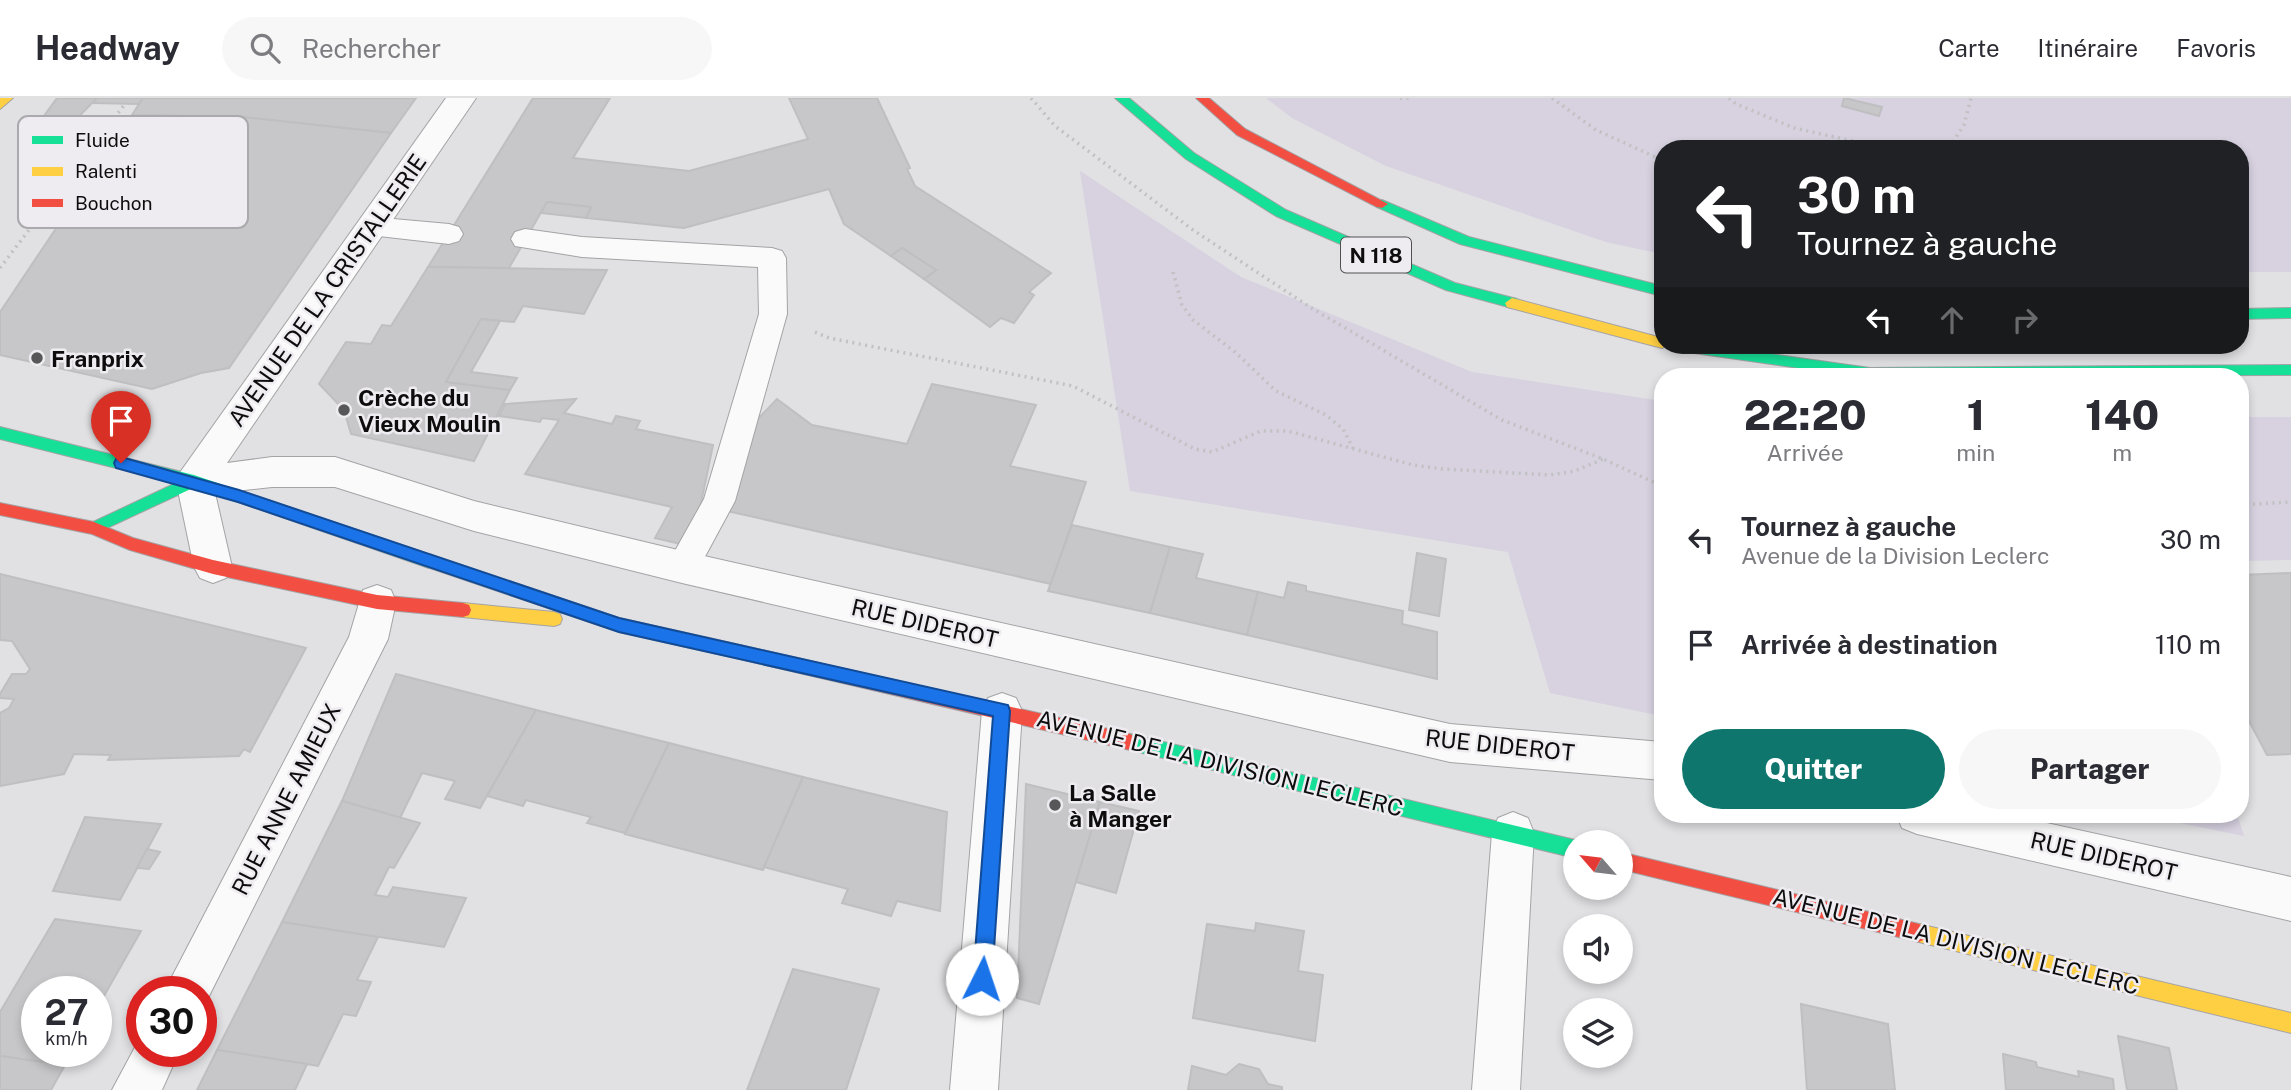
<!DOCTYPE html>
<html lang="fr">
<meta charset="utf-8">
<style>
:root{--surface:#fff;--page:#f7f7f7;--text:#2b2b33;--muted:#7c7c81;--line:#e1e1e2;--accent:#0f766e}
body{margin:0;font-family:"Public Sans",sans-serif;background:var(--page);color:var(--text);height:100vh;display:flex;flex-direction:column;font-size:26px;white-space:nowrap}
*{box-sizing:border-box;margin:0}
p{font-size:23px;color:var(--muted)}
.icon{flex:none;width:38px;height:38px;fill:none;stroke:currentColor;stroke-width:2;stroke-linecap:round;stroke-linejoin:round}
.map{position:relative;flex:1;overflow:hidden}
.details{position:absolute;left:1654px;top:270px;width:595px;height:455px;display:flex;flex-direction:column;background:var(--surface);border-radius:28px;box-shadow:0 4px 10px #0003}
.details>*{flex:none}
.hud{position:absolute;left:1654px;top:42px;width:595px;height:214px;border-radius:28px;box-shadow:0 4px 10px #0003;background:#202124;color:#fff;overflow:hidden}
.needle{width:46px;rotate:298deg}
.buttons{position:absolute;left:1563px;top:732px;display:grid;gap:14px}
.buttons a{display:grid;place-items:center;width:70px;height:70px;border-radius:50%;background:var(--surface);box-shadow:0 4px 10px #0003;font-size:35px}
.speed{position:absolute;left:21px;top:878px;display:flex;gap:14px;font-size:35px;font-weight:700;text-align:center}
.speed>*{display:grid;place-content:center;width:91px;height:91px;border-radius:50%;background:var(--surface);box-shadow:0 4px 10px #0003;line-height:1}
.speed small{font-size:18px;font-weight:400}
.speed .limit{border:10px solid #d22;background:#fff;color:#111}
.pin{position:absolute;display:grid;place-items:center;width:60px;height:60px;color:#fff;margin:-72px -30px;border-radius:50% 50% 50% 0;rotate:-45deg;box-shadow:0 0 7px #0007}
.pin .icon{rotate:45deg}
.me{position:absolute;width:77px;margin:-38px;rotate:4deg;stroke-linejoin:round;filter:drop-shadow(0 0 5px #0008)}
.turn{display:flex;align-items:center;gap:24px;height:147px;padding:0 28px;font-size:32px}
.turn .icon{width:91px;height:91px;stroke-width:2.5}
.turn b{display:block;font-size:49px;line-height:60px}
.lanes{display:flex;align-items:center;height:66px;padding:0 28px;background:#0003;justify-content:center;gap:35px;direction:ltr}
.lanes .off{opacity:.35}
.eta{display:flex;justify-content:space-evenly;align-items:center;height:119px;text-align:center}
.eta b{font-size:42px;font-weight:800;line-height:49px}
.button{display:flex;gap:14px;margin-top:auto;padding:14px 28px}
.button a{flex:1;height:80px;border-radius:42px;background:var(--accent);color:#fff;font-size:28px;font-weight:800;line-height:80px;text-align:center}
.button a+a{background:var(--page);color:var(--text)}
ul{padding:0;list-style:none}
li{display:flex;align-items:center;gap:21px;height:105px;padding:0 28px}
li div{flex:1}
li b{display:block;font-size:26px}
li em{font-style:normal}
header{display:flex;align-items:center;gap:42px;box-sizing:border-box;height:98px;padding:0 35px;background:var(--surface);border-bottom:2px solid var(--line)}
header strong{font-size:33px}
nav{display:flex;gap:38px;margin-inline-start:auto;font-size:24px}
.search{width:490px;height:63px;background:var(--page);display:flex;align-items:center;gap:18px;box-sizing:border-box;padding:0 24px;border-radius:38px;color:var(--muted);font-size:26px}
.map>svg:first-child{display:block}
.green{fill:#d7d1e0}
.building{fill:#c7c7c9;stroke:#bfbec0;stroke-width:2}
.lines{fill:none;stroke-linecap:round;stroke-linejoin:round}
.lane-casing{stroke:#a4a3a5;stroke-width:2}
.street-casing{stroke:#a4a3a5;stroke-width:2}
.fast-casing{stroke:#a4a3a5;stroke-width:2}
.slow-casing{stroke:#a4a3a5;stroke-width:2}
.jam-casing{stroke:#a4a3a5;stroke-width:2}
.path-far1{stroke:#c1c1c2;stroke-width:3.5;stroke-dasharray:2 4.5;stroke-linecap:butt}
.path{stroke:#c1c1c2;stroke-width:4.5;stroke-dasharray:2 6;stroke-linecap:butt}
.lane{fill:#fafafb;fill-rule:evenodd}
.street{fill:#fafafb;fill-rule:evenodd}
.fast{fill:#16e098;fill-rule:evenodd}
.slow{fill:#ffcf43;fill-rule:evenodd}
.jam{fill:#f24e42;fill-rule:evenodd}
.route{fill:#1a73e8;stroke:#114b97;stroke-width:2}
.poi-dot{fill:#575759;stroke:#eeecf1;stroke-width:2.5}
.labels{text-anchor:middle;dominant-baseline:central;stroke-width:5;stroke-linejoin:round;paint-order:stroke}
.shield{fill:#eeecf1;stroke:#505052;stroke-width:2}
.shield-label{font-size:21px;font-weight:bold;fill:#0d0d0e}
.street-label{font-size:23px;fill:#0d0d0e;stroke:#eeecf1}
.poi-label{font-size:23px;font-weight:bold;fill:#0d0d0e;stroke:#eeecf1;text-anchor:start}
.key{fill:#eeecf1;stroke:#aaa9ad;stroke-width:2}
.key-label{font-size:19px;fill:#0d0d0e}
</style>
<header>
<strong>Headway</strong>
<div class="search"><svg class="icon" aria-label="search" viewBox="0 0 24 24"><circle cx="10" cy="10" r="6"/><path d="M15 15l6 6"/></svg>Rechercher</div>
<nav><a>Carte</a><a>Itinéraire</a><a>Favoris</a></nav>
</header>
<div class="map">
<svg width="2291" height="992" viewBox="0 0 2291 992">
<rect width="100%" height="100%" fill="#e1e0e3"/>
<g class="green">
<polygon points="1266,0 2291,0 2291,174 2240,174 2240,51 1662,51 1662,156 1606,144 1386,68 1292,20"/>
<polygon points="1080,73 1241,179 1472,274 1662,303 1662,618 1550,595 1508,454 1130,393"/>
<polygon points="2240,319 2291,319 2291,462 2240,463"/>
<polygon points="2136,716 2237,716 2244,738"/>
</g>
<g class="building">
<polygon points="57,0 97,0 34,64 27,57 25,44"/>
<polygon points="97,0 143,0 139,6 93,5"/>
<polygon points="143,0 416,0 391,35 243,19 132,17"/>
<polygon points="533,0 610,0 573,60 689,73 808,41 789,0 877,0 910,70 907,71 915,88 1051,175 1029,194 1034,197 1014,225 1001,220 990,229 924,181 936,172 902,150 891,158 844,126 829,91 684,130 586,120 591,109 547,104 509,170 428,169"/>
<polygon points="1844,0 1882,9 1879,18 1842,8"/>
<polygon points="132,17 243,19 391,35 229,270 201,275 152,291 0,257 0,214"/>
<polygon points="547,104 591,109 586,120 541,115"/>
<polygon points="902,150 936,172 924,181 891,158"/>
<polygon points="428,169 607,172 584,216 523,208 514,224 481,221 446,284 510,292 474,363 351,336 344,312 319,286 346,244 371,246 382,227 391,228"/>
<polygon points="481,221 500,223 471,274 517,280 510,292 446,284"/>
<polygon points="932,286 1036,307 1010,368 1086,384 1051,486 727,413 753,326 777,301 812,327 907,346"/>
<polygon points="576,301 564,315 612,326 616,318 640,323 636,331 713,347 699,415 681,446 655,440 672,409 525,376 559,322 542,320 540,324 499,318 505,306"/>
<polygon points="1072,427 1170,449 1150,515 1048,493"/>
<polygon points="1170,449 1203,456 1196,480 1258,494 1247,537 1150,515"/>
<polygon points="1417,455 1446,461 1439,518 1409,512"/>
<polygon points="2291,475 2291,656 2267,657 2240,606 2240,477"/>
<polygon points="0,476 306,550 250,654 244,651 239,658 108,662 111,657 74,656 64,676 0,688 0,615 9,610 14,601 0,600 0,596 12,576 26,576 30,571 12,543 0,542"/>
<polygon points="1288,484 1306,488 1306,493 1403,513 1402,526 1437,534 1437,581 1247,537 1258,494 1284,500"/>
<polygon points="396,576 536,612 480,710 445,701 455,683 422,675 400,720 342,703"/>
<polygon points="536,612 669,645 625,735 587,725 591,719 526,702 523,708 487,698"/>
<polygon points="669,645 803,679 763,772 625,736"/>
<polygon points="803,679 947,714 940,813 897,803 891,818 842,805 848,791 764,769"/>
<polygon points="1026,686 1100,704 1039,906 1017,900"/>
<polygon points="342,703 420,725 394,770 389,769 375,797 388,799 393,789 466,800 444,849 282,824"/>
<polygon points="1100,704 1139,713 1116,795 1076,784"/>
<polygon points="85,719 161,726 120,802 53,793"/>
<polygon points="147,751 160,754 149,771 137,770"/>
<polygon points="55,821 141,833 96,912 96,894 37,894 37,954 72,954 65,967 0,958 0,914"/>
<polygon points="282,824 378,839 357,882 371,884 356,918 343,916 318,968 217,952"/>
<polygon points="1256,825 1304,833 1298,873 1323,877 1315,943 1193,920 1207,826 1255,833"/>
<polygon points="793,871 879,891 846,992 747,992"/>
<polygon points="1801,906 1888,926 1895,992 1807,992"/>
<polygon points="2118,938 2169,950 2177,992 2127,992"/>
<polygon points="217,952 307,966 295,992 197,992"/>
<polygon points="2003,956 2036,964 2037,969 2079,979 2078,973 2113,981 2114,992 2006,992"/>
<polygon points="0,958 65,967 51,992 0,992"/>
<polygon points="1239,966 1259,971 1268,986 1282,989 1282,992 1188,992 1192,968 1226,977"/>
</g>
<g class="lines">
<defs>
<g id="lane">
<polygon points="371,119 449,126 459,129 463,136 459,143 449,146 361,136 357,129 361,122"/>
<polygon points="525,131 582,139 772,150 782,153 786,160 787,216 735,403 694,479 682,483 670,479 666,469 704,401 759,216 758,169 582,159 515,148 511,141 515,134"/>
</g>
<g id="street">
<polygon points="446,0 476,0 227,365 272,359 335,359 474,403 682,453 1450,626 1662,644 1662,682 1450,664 682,485 474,433 335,389 272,389 215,395 232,469 226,480 213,485 200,480 194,469 176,383 181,373"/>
<polygon points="377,487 391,492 396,504 388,541 203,910 201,911 201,894 164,894 349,539 363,492"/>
<polygon points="1002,595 1016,600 1022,613 998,992 950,992 982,613 988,600"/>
<polygon points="1513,714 1528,720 1534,735 1520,992 1472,992 1492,735 1498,720"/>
<polygon points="1896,716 2006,716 2291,779 2291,823 1917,736 1902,730"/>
<polygon points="142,936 142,954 179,954 162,992 112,992"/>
</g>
<g id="fast">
<polygon points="1115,0 1129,0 1194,55 1286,112 1455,185 1517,201 1519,205 1512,210 1446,192 1276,118 1186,61"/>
<polygon points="1382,102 1469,139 1662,188 1662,198 1460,146 1377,109 1376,106"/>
<polygon points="2291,210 2291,220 2240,221 2240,211"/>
<polygon points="1666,247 1708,247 1870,270 2291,267 2291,277 1855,278 1673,252"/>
<polygon points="0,329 194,377 434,458 437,463 434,468 429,470 195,389 94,436 89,434 86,430 89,426 176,385 0,341"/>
<polygon points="1130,636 1575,742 1578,744 1575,744 1575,760 1130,652 1124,649 1122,644 1124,639"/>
</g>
<g id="slow">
<polygon points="0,0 13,0 0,11"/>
<polygon points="1512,200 1662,240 1662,247 1668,247 1662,250 1507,209 1505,205"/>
<polygon points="429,456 619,520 740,547 746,549 748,554 746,559 740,561 619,534 424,468 421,463 424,458"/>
<polygon points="463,505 554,514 560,516 562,521 560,526 554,528 463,519 457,517 455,512 457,507"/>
<polygon points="1919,826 2291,915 2291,935 1919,844 1913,841 1910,835 1913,829"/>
</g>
<g id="jam">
<polygon points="1196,0 1209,0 1245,31 1388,106 1382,110 1377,109 1237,37"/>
<polygon points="0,405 94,424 133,440 213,462 377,497 463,505 469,507 471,512 469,517 463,519 377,511 213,476 130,452 92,436 0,417"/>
<polygon points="740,547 1130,636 1136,639 1138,644 1136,649 1130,652 740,561 734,559 732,554 734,549"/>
<polygon points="1620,754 1919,826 1925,829 1928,835 1925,841 1919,844 1620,771"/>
</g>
</defs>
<use href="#lane" class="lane-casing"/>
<use href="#street" class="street-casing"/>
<use href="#fast" class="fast-casing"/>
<use href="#slow" class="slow-casing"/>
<use href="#jam" class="jam-casing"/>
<g class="path-far1">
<polyline points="1031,0 1055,28 1193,132 1313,211 1502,322 1603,361 1662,388"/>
<polyline points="1400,0 1410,0"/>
<polyline points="1552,0 1596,32 1662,62"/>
<polyline points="1729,0 1736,6 1794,30 1889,51"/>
<polyline points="1929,51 1951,47 1964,27 1971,0"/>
<polyline points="0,170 125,6"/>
<polyline points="1173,174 1182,207 1193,222 1235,254 1276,293 1326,317 1343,331 1353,350"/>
<polyline points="815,234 829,240 1073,288 1195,351 1212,354 1261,333 1288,333 1413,367 1443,371 1550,377 1575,373 1603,361"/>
<polyline points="2240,407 2291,404"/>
</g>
<polyline class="path" points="2181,716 2188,723"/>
<use href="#lane" class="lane"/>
<use href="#street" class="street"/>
<use href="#fast" class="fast"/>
<use href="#slow" class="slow"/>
<use href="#jam" class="jam"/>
</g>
<polygon class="route" points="121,359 239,392 619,520 1008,607 1010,613 992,881 989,888 982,891 976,888 973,881 993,618 619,534 238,404 116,370 114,365 116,361"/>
<g class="poi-dot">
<circle cx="37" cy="260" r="7"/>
<circle cx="344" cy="312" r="7"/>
<circle cx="1055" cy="707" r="7"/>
</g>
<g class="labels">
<rect class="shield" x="1341" y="139.5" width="70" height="35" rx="5"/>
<g class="shield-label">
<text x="1376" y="157">N 118</text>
</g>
<g class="street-label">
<text transform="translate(327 192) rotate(-55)">AVENUE DE LA CRISTALLERIE</text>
<text transform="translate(925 525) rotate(13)">RUE DIDEROT</text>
<text transform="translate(1500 647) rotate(6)">RUE DIDEROT</text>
<text transform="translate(1220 665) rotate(14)">AVENUE DE LA DIVISION LECLERC</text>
<text transform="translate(286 701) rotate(-63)">RUE ANNE AMIEUX</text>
<text transform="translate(2104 758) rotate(13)">RUE DIDEROT</text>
<text transform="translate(1956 843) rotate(14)">AVENUE DE LA DIVISION LECLERC</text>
</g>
<g class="poi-label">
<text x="51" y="260">Franprix</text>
<text x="358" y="299">Crèche du<tspan x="358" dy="26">Vieux Moulin</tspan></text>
<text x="1069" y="694">La Salle<tspan x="1069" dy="26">à Manger</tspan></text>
</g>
</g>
<rect x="18" y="18" width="230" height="112" rx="10" class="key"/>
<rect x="32" y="38" width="31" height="8" fill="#16e098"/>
<rect x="32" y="69" width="31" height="9" fill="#ffcf43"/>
<rect x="32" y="101" width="31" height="8" fill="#f24e42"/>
<g class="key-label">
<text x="75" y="49">Fluide</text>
<text x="75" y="80">Ralenti</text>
<text x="75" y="112">Bouchon</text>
</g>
</svg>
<div class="buttons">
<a><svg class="needle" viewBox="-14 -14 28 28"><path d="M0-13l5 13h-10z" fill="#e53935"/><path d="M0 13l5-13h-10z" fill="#7c7c81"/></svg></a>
<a><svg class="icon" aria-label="sound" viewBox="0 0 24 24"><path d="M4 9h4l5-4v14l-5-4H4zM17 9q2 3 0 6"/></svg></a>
<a><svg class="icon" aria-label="layers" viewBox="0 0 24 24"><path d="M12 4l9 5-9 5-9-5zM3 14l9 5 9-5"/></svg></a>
</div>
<div class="speed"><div>27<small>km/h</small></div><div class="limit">30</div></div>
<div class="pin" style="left:121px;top:365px;background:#d93025"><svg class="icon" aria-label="arrive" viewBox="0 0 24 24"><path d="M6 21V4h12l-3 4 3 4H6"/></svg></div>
<svg class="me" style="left:982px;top:881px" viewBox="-20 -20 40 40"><circle r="19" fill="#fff"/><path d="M0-13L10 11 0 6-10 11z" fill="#1a73e8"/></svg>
<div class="hud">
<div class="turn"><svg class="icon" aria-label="left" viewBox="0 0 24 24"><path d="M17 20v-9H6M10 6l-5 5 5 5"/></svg><div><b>30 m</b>Tournez à gauche</div></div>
<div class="lanes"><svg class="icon" aria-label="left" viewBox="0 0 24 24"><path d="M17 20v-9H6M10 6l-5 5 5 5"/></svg><svg class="icon off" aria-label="ahead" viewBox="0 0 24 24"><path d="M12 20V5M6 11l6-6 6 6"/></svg><svg class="icon off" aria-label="right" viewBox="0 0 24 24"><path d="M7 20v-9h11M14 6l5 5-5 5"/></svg></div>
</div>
<section class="details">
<div class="eta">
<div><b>22:20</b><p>Arrivée</p></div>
<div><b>1</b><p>min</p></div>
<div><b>140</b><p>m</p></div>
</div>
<ul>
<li><svg class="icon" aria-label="left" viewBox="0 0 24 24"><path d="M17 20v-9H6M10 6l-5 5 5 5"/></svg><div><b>Tournez à gauche</b><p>Avenue de la Division Leclerc</p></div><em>30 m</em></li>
<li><svg class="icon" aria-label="arrive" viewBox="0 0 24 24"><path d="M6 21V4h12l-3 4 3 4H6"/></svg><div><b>Arrivée à destination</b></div><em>110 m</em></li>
</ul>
<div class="button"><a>Quitter</a><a>Partager</a></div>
</section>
</div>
